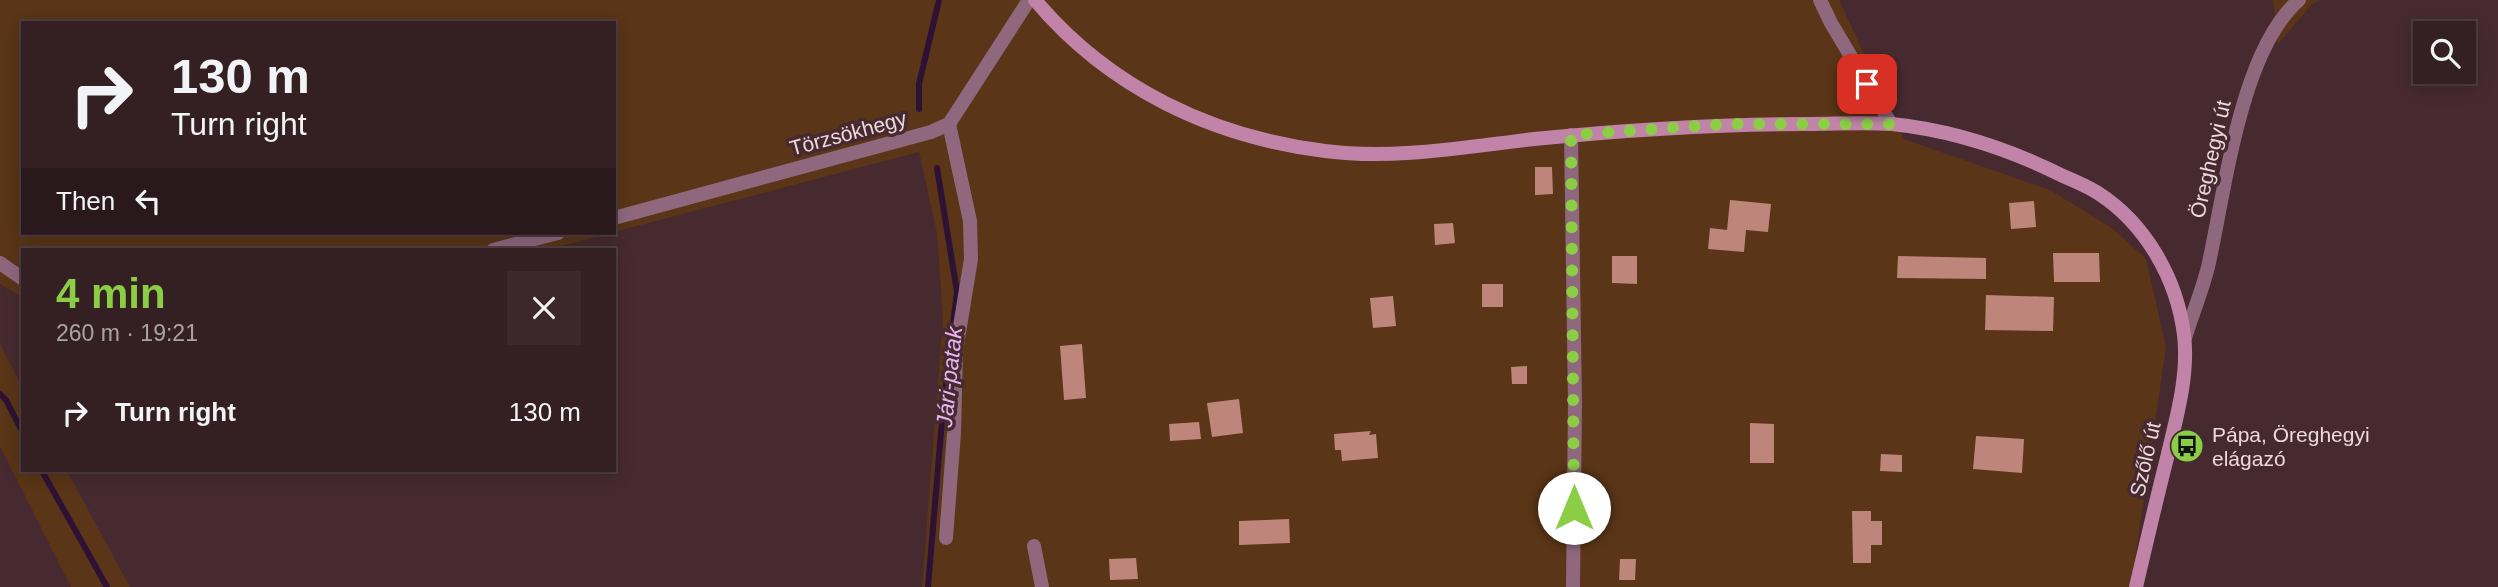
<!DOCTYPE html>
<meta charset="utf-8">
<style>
:root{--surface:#342023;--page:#3c282b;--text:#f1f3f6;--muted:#a9a3a6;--line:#4e3e41;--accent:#8bce46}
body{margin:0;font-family:Helvetica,sans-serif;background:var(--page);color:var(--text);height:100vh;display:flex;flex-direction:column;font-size:26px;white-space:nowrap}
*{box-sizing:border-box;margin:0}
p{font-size:23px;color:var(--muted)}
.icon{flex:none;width:38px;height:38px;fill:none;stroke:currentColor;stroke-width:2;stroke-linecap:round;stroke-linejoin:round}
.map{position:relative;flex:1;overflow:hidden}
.side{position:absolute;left:21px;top:248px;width:595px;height:224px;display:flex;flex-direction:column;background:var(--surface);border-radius:0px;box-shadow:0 4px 18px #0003,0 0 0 2px var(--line)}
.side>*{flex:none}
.banner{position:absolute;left:21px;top:21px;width:595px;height:214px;border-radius:0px;box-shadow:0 4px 18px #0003,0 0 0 2px var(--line);background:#342023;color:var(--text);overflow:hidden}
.fabs{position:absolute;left:2413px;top:21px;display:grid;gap:14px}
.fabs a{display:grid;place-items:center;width:63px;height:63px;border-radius:0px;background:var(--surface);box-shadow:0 4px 18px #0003,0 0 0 2px var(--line);font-size:35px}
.pin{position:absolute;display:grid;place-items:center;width:60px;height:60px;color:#fff;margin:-30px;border-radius:14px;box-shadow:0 4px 10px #0006}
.me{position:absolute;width:77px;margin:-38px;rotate:0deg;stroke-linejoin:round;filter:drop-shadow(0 0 5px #0008)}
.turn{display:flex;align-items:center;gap:24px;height:147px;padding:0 35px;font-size:32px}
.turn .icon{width:91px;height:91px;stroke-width:2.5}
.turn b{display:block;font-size:49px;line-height:60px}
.then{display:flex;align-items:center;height:66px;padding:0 35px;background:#0003;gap:14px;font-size:26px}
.round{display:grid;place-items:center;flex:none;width:74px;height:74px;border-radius:0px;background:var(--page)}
.head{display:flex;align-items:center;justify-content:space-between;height:119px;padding:0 35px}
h1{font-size:42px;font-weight:700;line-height:52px;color:var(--accent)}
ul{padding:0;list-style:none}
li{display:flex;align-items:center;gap:21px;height:91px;padding:0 35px}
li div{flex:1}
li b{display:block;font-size:26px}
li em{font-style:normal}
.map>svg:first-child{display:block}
.green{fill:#5a3517}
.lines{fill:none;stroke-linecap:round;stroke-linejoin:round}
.stream{stroke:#2d1235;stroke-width:6}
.building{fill:#be867a}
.street{stroke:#8f687e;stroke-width:14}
.secondary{stroke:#c184a8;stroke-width:14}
.route{stroke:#8bce46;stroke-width:12;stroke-dasharray:0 21.6}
.labels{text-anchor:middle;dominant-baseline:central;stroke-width:7;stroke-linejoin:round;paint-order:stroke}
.street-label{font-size:21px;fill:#ecd9db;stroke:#462a2f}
.poi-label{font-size:21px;fill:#ecd9db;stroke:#462a2f;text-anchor:start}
.water-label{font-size:23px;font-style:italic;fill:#e7b5f4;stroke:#462a2f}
</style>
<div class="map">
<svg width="2498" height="587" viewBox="0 0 2498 587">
<rect width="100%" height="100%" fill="#462a2f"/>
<g class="green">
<polygon points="0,0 1839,0 1904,139 2050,190 2112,228 2146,259 2166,347 2131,587 922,587 943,317 937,233 919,152 614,232 614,23 23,23 23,233 612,233 546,250 23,250 23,298 0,284"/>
<polygon points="2273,0 2320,0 2312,4 2278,44"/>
<polygon points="0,344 23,389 23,471 67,471 130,587 71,587 0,446"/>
</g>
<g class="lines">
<g class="stream">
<polyline points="919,109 919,84 939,0"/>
<polyline points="937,168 957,292 952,332"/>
<polyline points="0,394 6,400 23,433"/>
<polyline points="42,471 107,587"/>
<polyline points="928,587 941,432 949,357"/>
</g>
</g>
<g class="building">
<polygon points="1535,167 1552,167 1553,194 1535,195"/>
<polygon points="1730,200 1771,204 1768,232 1746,230 1744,252 1708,249 1710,228 1727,230"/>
<polygon points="2034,201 2036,227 2011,229 2009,203"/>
<polygon points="1453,223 1455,243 1435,245 1434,224"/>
<polygon points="2053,253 2099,253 2100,282 2054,282"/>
<polygon points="1612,256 1637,256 1637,284 1612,283"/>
<polygon points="1898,256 1986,258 1986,279 1897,278"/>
<rect x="1482" y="284" width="21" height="23"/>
<polygon points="1986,295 2054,297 2053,331 1985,330"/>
<polygon points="1393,296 1396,326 1373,328 1370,298"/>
<polygon points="1082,344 1086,398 1064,400 1060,346"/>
<polygon points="1527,366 1527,384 1512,384 1511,367"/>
<polygon points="1239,399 1243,433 1212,437 1207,403"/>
<polygon points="1199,422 1201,439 1170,441 1169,424"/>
<polygon points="1750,423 1774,424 1774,463 1750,463"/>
<polygon points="1371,431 1369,435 1376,434 1378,458 1342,461 1341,450 1335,450 1334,434"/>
<polygon points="1976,436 2024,439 2022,473 1973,469"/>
<polygon points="1881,454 1902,455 1902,472 1880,471"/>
<polygon points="1852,511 1871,511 1871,521 1882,521 1882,545 1871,545 1871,563 1853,563"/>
<polygon points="1289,519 1290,543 1239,545 1239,521"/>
<polygon points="1136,558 1138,579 1110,580 1109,559"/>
<polygon points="1620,559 1636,559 1635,580 1619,580"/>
</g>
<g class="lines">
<g class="street">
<polyline points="1820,0 1831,23 1891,124"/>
<polyline points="1571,135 1575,403 1573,587"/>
<polyline points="614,218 931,132 949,124 1029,0"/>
<polyline points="493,250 558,233"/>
<polyline points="0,263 23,279"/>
<path d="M2185,338c7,-23 17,-47 23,-71 17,-75 32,-216 91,-267"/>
<polyline points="946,538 954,433 956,351 971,259 970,221 949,124"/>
<polyline points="1034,546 1042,587"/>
</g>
<path class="secondary" d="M1035,0c74,88 177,137 290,151 69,9 140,-4 209,-12 91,-9 181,-15 272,-15 29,0 58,-2 86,0 59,6 119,26 171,52 12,5 24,10 35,17 48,31 79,86 86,142 5,41 -8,84 -17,123 -11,43 -21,86 -31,129"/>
</g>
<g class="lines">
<polyline class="route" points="1574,508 1571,135 1727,124 1891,124 1867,84"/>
</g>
<defs>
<symbol id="bus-disc" viewBox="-11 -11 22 22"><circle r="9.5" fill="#8bce46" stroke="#462a2f"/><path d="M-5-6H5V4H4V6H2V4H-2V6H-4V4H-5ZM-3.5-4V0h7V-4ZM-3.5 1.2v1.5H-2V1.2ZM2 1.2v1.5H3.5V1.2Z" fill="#111"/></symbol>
</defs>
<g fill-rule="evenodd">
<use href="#bus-disc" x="2168" y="427" width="38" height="38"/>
</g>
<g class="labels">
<g class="street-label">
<text transform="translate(848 133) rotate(-15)">Törzsökhegy</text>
<text transform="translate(2210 159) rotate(-77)">Öreghegyi út</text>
<text transform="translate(2145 459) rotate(-77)">Szőlő út</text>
</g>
<g class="poi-label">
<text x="2212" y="434">Pápa, Öreghegyi<tspan x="2212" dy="24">elágazó</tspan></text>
</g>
<g class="water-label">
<text transform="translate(949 377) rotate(-84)">Jári-patak</text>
</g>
</g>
</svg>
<div class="fabs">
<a><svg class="icon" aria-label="search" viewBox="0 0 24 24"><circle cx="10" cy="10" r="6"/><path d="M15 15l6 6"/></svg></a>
</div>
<div class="pin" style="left:1867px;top:84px;background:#d93025"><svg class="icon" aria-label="arrive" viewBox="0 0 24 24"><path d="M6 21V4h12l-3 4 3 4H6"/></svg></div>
<svg class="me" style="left:1574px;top:508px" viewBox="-20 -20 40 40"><circle r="19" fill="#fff"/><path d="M0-13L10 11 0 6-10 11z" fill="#8bce46"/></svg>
<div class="banner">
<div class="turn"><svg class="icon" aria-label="right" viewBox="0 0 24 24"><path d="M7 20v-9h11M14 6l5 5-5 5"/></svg><div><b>130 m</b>Turn right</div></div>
<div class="then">Then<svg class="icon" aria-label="left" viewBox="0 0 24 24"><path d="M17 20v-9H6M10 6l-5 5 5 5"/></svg></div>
</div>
<section class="side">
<div class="head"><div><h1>4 min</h1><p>260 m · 19:21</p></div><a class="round"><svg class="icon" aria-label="close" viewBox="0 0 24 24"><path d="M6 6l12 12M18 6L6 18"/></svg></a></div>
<ul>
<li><svg class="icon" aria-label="right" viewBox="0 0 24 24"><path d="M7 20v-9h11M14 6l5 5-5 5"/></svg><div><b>Turn right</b></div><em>130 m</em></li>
</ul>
</section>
</div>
